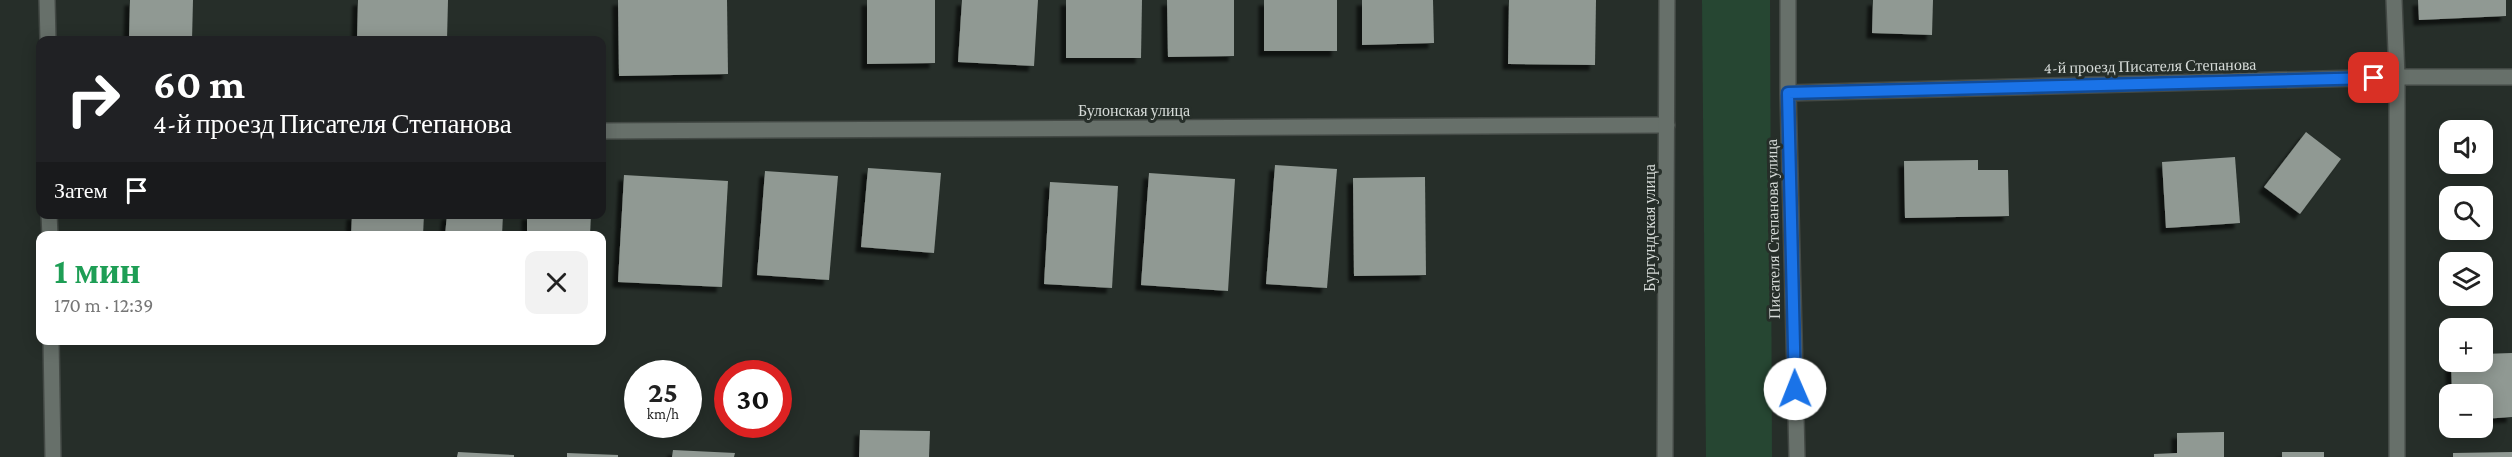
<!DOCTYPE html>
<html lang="ru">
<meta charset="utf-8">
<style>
:root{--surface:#fff;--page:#f2f2f2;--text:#222;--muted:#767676}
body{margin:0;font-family:"Crimson Pro",serif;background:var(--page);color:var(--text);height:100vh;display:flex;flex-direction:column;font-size:22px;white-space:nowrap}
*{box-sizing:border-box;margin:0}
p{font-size:20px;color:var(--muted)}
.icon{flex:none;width:33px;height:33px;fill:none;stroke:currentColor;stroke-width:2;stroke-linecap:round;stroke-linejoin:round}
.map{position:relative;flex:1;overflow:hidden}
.drawer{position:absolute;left:36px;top:231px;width:570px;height:114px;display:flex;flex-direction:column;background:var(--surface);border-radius:12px;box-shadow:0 3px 15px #0003}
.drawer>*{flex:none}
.top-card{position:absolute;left:36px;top:36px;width:570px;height:183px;border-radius:12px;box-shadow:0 3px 15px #0003;background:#202124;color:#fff;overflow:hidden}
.fabs{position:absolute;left:2439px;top:120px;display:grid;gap:12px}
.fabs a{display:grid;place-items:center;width:54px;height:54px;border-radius:12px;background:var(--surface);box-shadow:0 3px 15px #0003;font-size:30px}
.speed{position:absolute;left:624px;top:360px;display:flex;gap:12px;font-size:30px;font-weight:700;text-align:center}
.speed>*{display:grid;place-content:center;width:78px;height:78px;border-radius:50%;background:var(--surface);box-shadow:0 3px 15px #0003;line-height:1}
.speed small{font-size:15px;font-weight:400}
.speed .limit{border:9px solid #d22;background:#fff;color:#111}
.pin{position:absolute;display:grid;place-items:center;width:51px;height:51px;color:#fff;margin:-26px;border-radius:12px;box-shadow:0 3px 9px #0006}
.me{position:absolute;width:66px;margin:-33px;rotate:359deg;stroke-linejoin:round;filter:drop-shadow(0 0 4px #0008)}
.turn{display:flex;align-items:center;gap:21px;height:126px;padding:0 18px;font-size:27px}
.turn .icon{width:78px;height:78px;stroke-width:2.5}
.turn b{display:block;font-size:42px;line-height:51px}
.then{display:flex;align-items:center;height:57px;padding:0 18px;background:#0003;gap:12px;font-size:22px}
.round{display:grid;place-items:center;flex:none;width:63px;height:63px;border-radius:12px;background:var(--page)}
.summary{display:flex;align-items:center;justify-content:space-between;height:102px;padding:0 18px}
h1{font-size:36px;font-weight:700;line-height:45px;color:#1e9e55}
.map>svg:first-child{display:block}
.green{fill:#264632}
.building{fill:#909993;filter:url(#shadow)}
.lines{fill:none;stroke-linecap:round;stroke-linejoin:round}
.minor-casing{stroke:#434945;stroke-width:18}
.minor{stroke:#67706a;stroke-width:15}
.route-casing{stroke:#114b97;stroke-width:15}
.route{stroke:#1a73e8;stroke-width:10}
.labels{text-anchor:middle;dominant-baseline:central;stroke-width:6;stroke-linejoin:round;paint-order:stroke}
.street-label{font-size:16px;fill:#d6dbd8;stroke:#262e29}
</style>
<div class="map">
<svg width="2512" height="457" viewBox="0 0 2512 457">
<defs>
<filter id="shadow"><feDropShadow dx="-5.5" dy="5.5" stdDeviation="1.5" flood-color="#0009"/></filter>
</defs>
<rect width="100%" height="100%" fill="#262e29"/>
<polygon class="green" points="1702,0 1770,0 1772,457 1706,457"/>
<g class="building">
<polygon points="130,0 193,0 192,40 129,40"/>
<polygon points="358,0 448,0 447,40 357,40"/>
<polygon points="618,0 727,0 728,74 619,76"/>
<polygon points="867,0 935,0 935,63 867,64"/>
<polygon points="962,0 1038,0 1034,66 958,62"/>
<polygon points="1066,0 1142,0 1141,58 1066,58"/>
<polygon points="1167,0 1234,0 1234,56 1168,57"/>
<rect x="1264" y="0" width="73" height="51"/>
<polygon points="1362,0 1433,0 1434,43 1362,45"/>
<polygon points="1509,0 1596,0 1595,65 1508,64"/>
<polygon points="1873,0 1933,0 1932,35 1872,33"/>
<polygon points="2418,0 2506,0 2506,16 2419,20"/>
<polygon points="2306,132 2341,159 2300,214 2264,187"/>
<polygon points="2235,157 2240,223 2166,228 2162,162"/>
<polygon points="1978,160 1978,170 2008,170 2009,216 1905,218 1904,161"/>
<polygon points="1275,165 1337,169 1327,288 1266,284"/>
<polygon points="868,168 941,173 934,253 861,247"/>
<polygon points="765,171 838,176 829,280 757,275"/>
<polygon points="1149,173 1235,179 1228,291 1141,285"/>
<polygon points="624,175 728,181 722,287 618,282"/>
<polygon points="1425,177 1426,275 1354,276 1353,178"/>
<polygon points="1050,182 1118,186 1112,288 1044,284"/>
<polygon points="352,214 424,214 423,236 351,236"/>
<polygon points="447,214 503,214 502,236 445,236"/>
<polygon points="527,214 591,214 590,236 527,236"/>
<polygon points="2512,353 2512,417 2482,419 2482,394 2452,394 2451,362 2482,362 2482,354"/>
<polygon points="860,430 930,431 929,457 859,457"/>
<polygon points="2224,432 2224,457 2154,457 2154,454 2177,453 2177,433"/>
<polygon points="673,450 735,453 734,457 672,457"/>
<polygon points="458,452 514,455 514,457 457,457"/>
<rect x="2282" y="452" width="42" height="5"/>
<polygon points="2512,452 2512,457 2453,457 2453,453"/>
<polygon points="567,453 618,455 618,457 567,457"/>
</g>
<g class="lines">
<defs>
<g id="minor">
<polyline points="47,0 48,40"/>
<polyline points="1788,0 1788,93 1797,457"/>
<polyline points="2394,0 2397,77 2397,457"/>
<polyline points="1788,93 2397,77 2512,77"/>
<polyline points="602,131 1667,125"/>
<polyline points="49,214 50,236"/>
<polyline points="51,340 53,457"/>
<polyline points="1665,457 1667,0"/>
</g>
</defs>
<use href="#minor" class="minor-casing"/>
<use href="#minor" class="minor"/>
</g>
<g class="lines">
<defs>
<polyline id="route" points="1795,389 1788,93 2374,78"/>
</defs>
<use href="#route" class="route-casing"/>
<use href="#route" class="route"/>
</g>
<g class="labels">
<g class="street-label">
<text transform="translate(2150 66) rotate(-1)">4-й проезд Писателя Степанова</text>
<text x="1134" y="110">Булонская улица</text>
<text transform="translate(1649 228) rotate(-90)">Бургундская улица</text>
<text transform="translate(1773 229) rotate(-91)">Писателя Степанова улица</text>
</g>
</g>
</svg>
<div class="fabs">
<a><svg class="icon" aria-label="sound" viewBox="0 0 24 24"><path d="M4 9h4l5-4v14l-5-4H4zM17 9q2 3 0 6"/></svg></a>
<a><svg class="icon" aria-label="search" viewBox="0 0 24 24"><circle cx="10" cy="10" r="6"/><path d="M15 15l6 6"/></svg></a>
<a><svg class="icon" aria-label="layers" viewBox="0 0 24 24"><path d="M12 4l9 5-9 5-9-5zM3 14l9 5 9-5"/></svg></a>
<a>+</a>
<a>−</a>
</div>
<div class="speed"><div>25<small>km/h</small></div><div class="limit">30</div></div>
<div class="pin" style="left:2374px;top:78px;background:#d93025"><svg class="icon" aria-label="arrive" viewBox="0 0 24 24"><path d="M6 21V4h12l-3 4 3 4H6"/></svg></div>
<svg class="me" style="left:1795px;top:389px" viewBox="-20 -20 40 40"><circle r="19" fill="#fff"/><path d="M0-13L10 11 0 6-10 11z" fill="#1a73e8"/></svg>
<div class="top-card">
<div class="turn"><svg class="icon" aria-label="right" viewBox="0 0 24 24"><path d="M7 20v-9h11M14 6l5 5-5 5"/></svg><div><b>60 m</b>4-й проезд Писателя Степанова</div></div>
<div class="then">Затем<svg class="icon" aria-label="arrive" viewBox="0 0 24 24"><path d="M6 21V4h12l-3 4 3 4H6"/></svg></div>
</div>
<section class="drawer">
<div class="summary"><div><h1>1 мин</h1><p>170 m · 12:39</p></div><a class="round"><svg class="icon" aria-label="close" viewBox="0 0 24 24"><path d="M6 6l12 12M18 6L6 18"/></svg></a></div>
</section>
</div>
